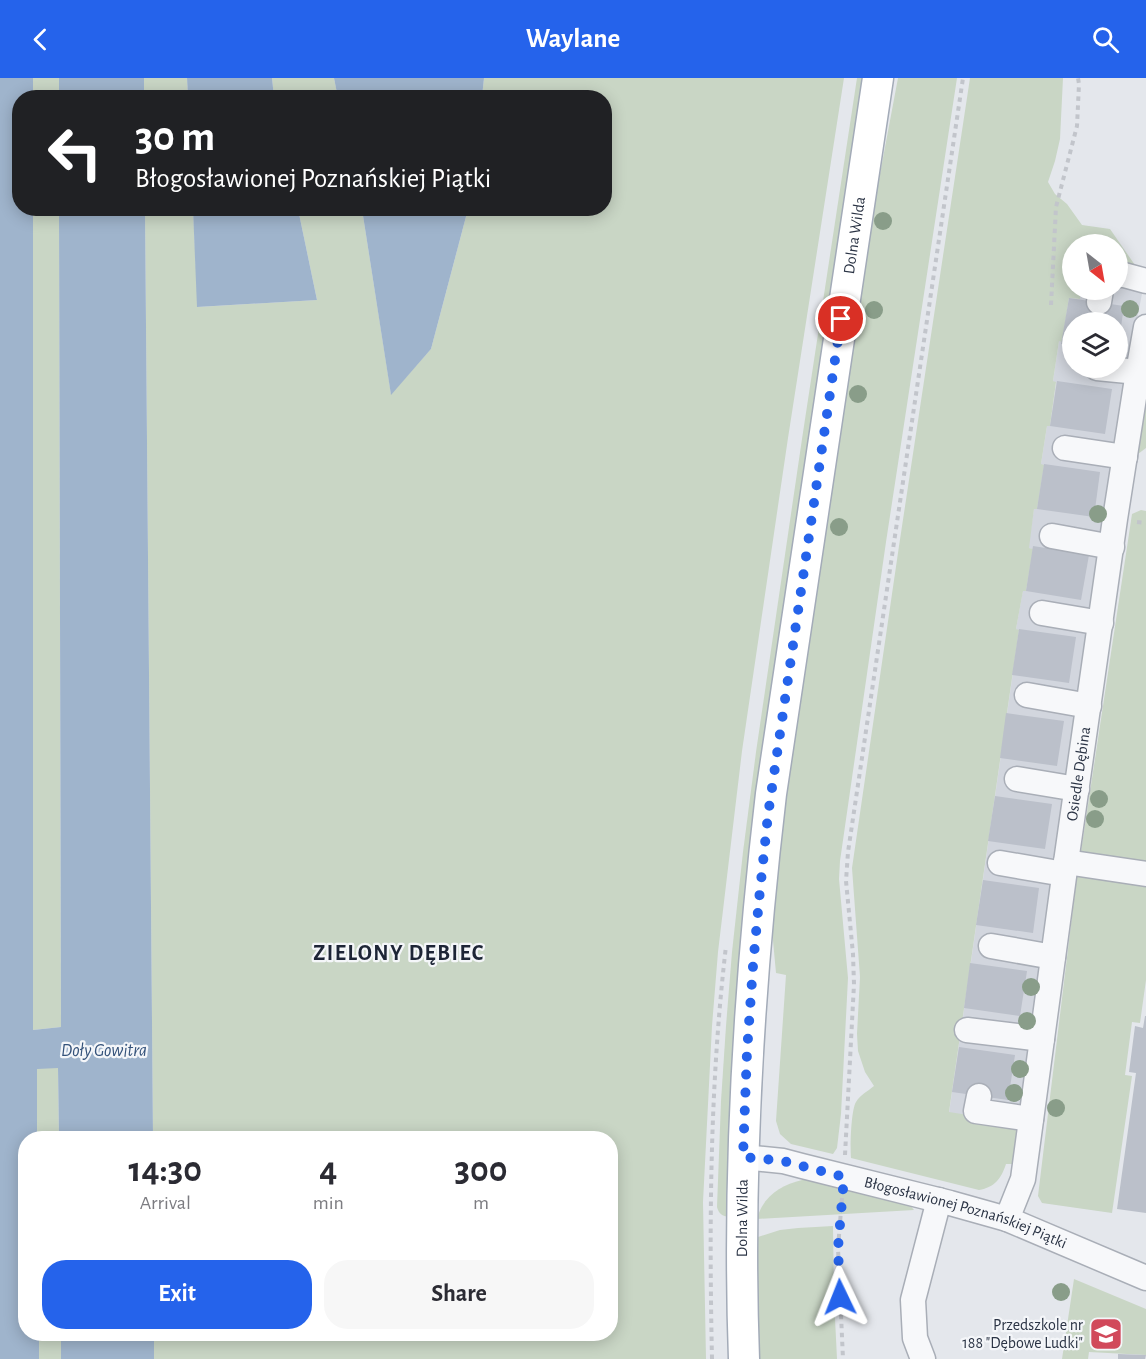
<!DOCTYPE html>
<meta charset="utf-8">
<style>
:root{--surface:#fff;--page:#f7f7f7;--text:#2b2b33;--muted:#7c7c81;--accent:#2563eb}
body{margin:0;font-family:"Alegreya Sans",sans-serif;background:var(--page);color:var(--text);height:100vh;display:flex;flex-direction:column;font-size:22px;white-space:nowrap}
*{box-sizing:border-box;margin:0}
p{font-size:20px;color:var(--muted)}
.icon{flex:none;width:33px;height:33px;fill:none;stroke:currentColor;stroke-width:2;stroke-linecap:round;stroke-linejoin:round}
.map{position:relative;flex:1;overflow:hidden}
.side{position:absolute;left:18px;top:1053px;width:600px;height:210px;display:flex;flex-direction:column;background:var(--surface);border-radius:24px;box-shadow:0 3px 15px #0003}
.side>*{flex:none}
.top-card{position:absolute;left:12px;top:12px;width:600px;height:126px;border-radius:24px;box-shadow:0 3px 15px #0003;background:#202124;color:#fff;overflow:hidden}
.needle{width:39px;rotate:149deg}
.buttons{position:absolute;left:1062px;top:156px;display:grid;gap:12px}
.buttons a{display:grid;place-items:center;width:66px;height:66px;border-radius:50%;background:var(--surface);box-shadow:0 3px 15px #0003;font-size:30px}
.pin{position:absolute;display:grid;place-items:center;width:51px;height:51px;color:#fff;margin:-26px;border:3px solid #fff;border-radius:50%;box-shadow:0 2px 6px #0007}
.me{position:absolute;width:66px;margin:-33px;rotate:358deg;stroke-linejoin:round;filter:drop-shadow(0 0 4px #0008)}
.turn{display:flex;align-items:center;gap:21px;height:126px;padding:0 24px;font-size:27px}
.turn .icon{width:78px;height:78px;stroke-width:2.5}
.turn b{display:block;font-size:42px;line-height:51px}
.eta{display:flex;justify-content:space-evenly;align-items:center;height:102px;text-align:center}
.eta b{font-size:36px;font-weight:600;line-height:42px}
.cta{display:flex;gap:12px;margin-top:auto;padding:12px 24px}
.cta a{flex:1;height:69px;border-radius:24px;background:var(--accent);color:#fff;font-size:24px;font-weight:600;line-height:69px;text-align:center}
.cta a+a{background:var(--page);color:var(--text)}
header{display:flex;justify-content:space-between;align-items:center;height:78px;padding:0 24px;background:var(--accent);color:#fff;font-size:27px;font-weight:600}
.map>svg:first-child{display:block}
.built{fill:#d2d6de;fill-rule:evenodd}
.green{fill:#c9d6c5}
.water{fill:#9fb4cc}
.building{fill:#bbc0ca}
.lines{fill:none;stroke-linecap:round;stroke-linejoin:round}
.minor-casing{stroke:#a9aeb7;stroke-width:27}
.major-casing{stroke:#a3abb8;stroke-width:33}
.path{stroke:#c2c5cb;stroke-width:4;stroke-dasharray:4.5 4.5;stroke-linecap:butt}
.minor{stroke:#f7f8fa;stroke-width:24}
.major{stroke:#fff;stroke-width:30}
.tree{fill:#899d89}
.route{stroke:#2563eb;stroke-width:10;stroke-dasharray:0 18}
.labels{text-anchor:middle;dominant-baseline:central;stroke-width:4.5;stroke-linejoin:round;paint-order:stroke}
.street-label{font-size:16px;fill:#2b3445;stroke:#f4f6f9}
.poi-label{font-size:16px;fill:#2b3445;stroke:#f4f6f9;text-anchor:end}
.water-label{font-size:18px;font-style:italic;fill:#34527a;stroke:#f4f6f9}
.district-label{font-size:22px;font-weight:bold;letter-spacing:1.5px;fill:#1d2536;stroke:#f4f6f9}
</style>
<header><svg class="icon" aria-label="back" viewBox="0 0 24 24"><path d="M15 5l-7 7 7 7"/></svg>Waylane<svg class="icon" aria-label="search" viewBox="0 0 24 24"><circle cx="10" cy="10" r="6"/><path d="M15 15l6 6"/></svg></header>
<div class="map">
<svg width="1146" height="1281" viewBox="0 0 1146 1281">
<rect width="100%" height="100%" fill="#e4e7ec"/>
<path class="built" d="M1118,192l28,3 -11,57 -116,793 -70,-10 70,-482 -3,-2 7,-39 3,1 6,-42 -4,-1 6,-39h3l4,-45 6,-38h3l6,-43 -3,-2 6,-40h3l7,-43 11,1 1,-9h37zM1072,244h46v46h-46z"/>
<g class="green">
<rect x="33" y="0" width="26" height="19"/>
<polygon points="144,0 187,0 188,19 144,19"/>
<polygon points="272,0 334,0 338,19 274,19"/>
<polygon points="484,0 844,0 788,360 742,673 718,874 712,948 703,1124 706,1281 154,1281 154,1256 610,1256 610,1060 153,1060 145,131 193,131 198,229 317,222 298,131 362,131 391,316 431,271 468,131 604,130 604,20 482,19"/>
<path d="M857,0h9l-137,1139c-7,-1 -10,-3 -12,-10l4,-106 5,-75 6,-74 11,-100 13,-100 46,-313z"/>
<polygon points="898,0 957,0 886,464 840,783 839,801 848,900 841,1036 837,1070 833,1076 791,1066 780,1056 776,1043 786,897 776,895 771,841 777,775 861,197"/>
<path d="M970,0h93l-3,61 -5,22 -7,21 7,12 12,10 15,21 28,4 27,39 -19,2v-26h-46v46h9l-1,9 -11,-1 -7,44 -3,-1 -6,40 3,1 -6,44h-3l-6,38 3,1 -7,44h-3l-5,39 4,1 -7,42h-3l-7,38 3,1 -70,482 70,11 -6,41h-7c-5,15 -11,23 -27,26l-128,-32c-1,-11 0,-48 5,-56 4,-7 12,-11 18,-16l-9,-14 -7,-21 -1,-17 3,-57 -8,-109 47,-322z"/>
<polygon points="33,131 59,131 61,949 33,952"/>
<polygon points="1146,297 1146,370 1134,379"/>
<polygon points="1141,432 1146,433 1146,790 1080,780 1132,436"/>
<polygon points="1077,797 1146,808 1146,902 1140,945 1132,944 1125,997 1132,998 1112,1135 1042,1125 1038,1118"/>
<polygon points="37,990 58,990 59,1060 37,1060"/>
<path d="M802,1102h7l100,24 5,6 -157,9c6,-23 24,-34 45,-39z"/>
<polygon points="833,1148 834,1220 837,1281 757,1281 755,1160 780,1152 798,1150"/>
<polygon points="1074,1201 1146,1231 1146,1277 1089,1274 1088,1281 1062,1281"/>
<rect x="39" y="1256" width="22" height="25"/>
</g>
<g class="water">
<polygon points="0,0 33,0 33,19 20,20 20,130 33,131 33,952 61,949 59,131 145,131 153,1060 59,1060 58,990 37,991 37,1060 26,1060 26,1256 39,1256 39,1281 0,1281"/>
<rect x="59" y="0" width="85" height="19"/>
<polygon points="187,0 272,0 274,19 188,19"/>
<polygon points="334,0 484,0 482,19 338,20"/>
<polygon points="193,131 298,131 317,222 197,229"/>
<polygon points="362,131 468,131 431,271 391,317"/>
<rect x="61" y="1256" width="93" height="25"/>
</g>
<g class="building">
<polygon points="1069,220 1124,228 1119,263 1118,263 1118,244 1072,244 1072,267 1061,266"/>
<polygon points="1057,303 1112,311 1105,356 1050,348"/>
<polygon points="1044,386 1100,394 1094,439 1037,431"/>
<polygon points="1033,468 1089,477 1081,522 1026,513"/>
<polygon points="1019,551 1076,559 1069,605 1012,597"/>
<polygon points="1006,635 1064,643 1057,688 1000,680"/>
<polygon points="995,718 1052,726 1045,771 988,763"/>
<polygon points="983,802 1039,810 1033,855 976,847"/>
<polygon points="970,885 1027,893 1020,938 964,930"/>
<polygon points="1145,938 1146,938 1146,1135 1117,1131 1136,995 1129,994 1135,948 1143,950"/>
<polygon points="959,969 1015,977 1008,1022 952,1014"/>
<polygon points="1118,1276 1146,1277 1145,1281 1118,1281"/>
</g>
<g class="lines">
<defs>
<g id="minor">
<polyline points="1118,197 1124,197 1146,203"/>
<polyline points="1099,224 1101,212"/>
<polyline points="1097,290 1138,294"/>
<polyline points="1065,370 1125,379"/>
<polyline points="1052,458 1112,469"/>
<polyline points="1042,535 1101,545"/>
<polyline points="1027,617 1089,628"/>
<polyline points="1017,701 1077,711"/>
<polyline points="1066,784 1146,796"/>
<polyline points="1000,785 1064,796"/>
<polyline points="991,868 1053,879"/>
<polyline points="967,952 1042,961"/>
<polyline points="979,1018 976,1033 1031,1041"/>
<path id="s1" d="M743,1079l40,4 19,5 148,37 57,16 139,59"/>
<path id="s2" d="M1007,1141l16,-40 43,-317 49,-343 23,-147 8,-45"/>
<polyline points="923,1281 915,1260 913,1222 939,1122"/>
</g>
<g id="major">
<path id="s3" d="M744,1281c-7,-189 5,-378 27,-565l107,-716"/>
</g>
</defs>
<use href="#minor" class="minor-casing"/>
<use href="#major" class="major-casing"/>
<g class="path">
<polyline points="1051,227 1056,129 1077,48 1079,6 1078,0"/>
<polyline points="1137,444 1146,445"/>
<polyline points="845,1077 854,906 853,876 846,803 848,774 963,0"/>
<polyline points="842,1120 838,1170 843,1281"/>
<path d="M712,1281c-3,-138 -2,-276 14,-413"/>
</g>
<use href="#minor" class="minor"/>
<use href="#major" class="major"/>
</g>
<g class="tree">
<circle cx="883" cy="143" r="9"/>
<circle cx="1130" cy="231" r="9"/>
<circle cx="874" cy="232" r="9"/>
<circle cx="858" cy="316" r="9"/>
<circle cx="1098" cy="436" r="9"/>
<circle cx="839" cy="449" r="9"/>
<circle cx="1099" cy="721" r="9"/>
<circle cx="1095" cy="741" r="9"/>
<circle cx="1031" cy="909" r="9"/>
<circle cx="1027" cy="943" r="9"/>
<circle cx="1020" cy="991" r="9"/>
<circle cx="1014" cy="1015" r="9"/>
<circle cx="1056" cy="1030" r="9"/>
<circle cx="1061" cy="1214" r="9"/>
</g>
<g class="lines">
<polyline class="route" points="840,1219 838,1170 844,1099 783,1083 743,1079 747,974 753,888 759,822 768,737 841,241"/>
</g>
<defs>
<symbol id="school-square" viewBox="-11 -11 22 22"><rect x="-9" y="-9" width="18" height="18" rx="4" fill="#d1495b" stroke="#f4f6f9"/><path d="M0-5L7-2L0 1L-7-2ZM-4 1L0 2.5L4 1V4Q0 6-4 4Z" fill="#fff"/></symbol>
</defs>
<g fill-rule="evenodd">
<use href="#school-square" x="1087" y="1237" width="38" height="38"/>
</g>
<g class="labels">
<g class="street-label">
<text stroke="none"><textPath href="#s3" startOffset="1131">Dolna Wilda</textPath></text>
<text stroke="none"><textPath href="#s2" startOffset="452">Osiedle Dębina</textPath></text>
<text stroke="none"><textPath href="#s1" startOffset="230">Błogosławionej Poznańskiej Piątki</textPath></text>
<text stroke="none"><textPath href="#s3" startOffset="141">Dolna Wilda</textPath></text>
</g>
<g class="poi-label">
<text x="1083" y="1247">Przedszkole nr<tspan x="1083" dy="18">188 "Dębowe Ludki"</tspan></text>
</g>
<g class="water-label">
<text x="104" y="973">Doły Gowitra</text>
</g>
<g class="district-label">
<text x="399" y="875">ZIELONY DĘBIEC</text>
</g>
</g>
</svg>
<div class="buttons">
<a><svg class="needle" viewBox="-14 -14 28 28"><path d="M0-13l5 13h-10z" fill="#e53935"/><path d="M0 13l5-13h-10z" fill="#7c7c81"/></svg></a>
<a><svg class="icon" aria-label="layers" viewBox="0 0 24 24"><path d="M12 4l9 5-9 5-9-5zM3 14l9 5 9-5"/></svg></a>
</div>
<div class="pin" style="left:841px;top:241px;background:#d93025"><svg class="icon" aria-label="arrive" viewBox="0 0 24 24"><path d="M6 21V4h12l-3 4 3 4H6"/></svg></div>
<svg class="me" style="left:840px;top:1219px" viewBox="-20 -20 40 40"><path d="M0-17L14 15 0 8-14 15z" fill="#2563eb" stroke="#fff" stroke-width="4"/></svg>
<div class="top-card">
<div class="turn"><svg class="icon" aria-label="left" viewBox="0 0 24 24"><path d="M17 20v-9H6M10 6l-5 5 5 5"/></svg><div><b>30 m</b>Błogosławionej Poznańskiej Piątki</div></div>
</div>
<section class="side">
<div class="eta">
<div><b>14:30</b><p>Arrival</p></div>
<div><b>4</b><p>min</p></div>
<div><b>300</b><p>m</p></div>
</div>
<div class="cta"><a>Exit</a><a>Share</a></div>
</section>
</div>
